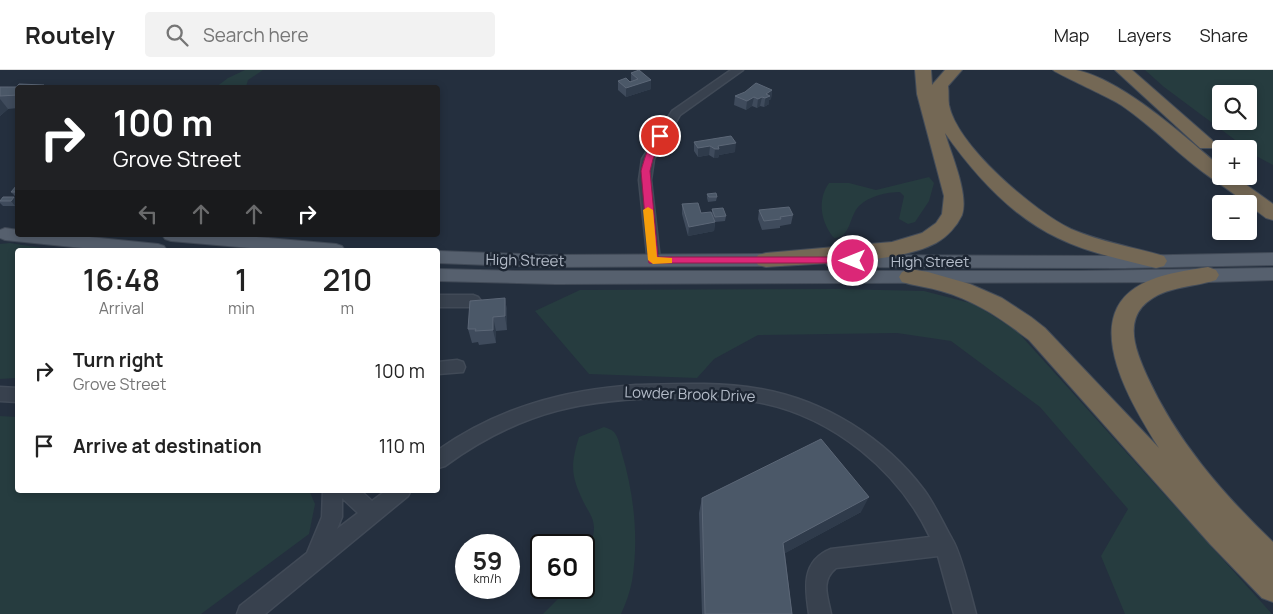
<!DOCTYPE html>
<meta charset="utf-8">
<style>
:root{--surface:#fff;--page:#f2f2f2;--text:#222;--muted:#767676;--line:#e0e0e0}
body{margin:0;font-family:Manrope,sans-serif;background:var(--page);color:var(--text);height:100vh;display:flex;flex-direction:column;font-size:19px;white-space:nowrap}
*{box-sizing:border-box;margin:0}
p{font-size:16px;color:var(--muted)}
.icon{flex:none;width:28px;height:28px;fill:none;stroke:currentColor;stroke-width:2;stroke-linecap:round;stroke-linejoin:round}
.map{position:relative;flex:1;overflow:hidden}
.sheet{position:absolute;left:15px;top:178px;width:425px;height:245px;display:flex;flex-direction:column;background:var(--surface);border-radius:5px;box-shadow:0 2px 8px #0003}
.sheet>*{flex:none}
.top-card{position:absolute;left:15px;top:15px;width:425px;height:152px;border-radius:5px;box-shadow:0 2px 8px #0003;background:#202124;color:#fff;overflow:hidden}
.controls{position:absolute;left:1212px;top:15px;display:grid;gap:10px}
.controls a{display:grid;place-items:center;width:45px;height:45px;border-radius:5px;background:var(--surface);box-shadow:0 2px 8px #0003;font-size:25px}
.speed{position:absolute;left:455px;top:464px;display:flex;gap:10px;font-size:25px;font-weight:700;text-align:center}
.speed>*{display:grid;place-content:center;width:65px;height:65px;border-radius:50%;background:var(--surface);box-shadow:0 2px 8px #0003;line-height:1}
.speed small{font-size:12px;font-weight:400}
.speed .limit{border:2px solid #111;border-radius:8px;background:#fff;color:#111}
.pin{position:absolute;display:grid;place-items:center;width:42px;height:42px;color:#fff;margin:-21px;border:2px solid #fff;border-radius:50%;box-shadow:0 1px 5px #0007}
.me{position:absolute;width:55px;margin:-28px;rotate:270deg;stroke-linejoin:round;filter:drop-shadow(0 0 4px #0008)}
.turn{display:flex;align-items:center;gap:18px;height:105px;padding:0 15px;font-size:22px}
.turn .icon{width:65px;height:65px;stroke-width:2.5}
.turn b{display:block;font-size:35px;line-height:42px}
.lanes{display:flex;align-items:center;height:48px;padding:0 15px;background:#0003;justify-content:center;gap:25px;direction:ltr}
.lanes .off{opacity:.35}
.eta{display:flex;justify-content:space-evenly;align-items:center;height:85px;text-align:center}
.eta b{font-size:30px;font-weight:600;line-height:35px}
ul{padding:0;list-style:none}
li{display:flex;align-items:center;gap:15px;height:75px;padding:0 15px}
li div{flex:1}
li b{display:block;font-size:19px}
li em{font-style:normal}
header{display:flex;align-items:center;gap:30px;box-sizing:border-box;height:70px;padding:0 25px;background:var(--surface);border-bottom:1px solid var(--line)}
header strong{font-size:24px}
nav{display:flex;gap:28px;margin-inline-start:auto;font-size:18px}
.search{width:350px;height:45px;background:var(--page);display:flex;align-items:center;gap:12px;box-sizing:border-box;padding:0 18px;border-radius:5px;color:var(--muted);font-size:19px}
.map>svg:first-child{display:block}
.green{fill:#263c3f;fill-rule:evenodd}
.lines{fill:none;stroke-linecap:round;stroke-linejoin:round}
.minor-casing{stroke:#414a57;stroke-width:3}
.major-casing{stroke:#414a57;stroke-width:2}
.highway-casing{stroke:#434c59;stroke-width:2}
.minor{fill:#38414e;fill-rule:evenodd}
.major{fill:#56606e;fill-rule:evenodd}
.highway{fill:#746855;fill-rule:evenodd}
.wall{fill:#3f4b5c}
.shaded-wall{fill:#2f3b4b}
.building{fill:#4b5868;stroke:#5c6777}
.route{fill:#db2777;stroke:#8e194d}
.slow{fill:#f59e0b}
.labels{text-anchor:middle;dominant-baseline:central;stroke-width:5;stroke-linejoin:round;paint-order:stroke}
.street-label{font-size:15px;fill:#b4bcc9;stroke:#1d2633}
</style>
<header>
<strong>Routely</strong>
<div class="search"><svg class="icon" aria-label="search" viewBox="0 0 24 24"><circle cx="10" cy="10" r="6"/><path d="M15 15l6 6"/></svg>Search here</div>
<nav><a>Map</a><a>Layers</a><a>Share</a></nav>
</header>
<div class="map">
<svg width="1273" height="544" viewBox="0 0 1273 544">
<rect width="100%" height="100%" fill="#242f3e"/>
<g class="green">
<polygon points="245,0 263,0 248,10 246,17 216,17 228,8"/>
<path d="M1145,0h128v95l-15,-8 -94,-70zM1221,24h28v27h-28z"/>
<path d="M929,107l5,6 -5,18 -14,21 -7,2 -9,-5 5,-23 -4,-4c-13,0 -31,4 -41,14 -10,10 -8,32 -25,32 -12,-14 -18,-37 -5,-55h20l27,7z"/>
<polygon points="10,173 54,180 18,180 17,308 0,309 0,174"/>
<polygon points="838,219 924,221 974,234 1016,260 1272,544 1125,544 1101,486 1128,439 1040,337 951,271 897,263 758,265 714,289 697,308 589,304 535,241 580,220"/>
<polygon points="0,346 17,347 18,420 309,420 315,434 309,464 201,544 0,544"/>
<path d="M604,357c4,1 8,3 10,5 5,6 6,15 8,22 12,40 17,85 10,127 -2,11 -6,22 -11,33h-78l26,-26h15c0,-8 -1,-16 0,-24 1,-12 10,-23 10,-36 0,-10 -6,-17 -10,-25 -13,-27 -14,-37 -5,-66z"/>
</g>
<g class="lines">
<defs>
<g id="minor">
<polygon points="731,0 743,0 680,45 654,89 651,110 660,190 653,195 648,193 639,110 642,89 672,41"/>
<polygon points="438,225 473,225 478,227 481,231 478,235 473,237 438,237"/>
<polygon points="457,290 463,292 465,297 463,302 438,304 438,292"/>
<path d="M636,315c41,-1 84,-3 124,4 64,11 125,49 164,101 11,15 19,33 28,49 9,14 19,56 24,75h-22l-16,-58 -102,12c-16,13 -8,29 -5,46h-22c-4,-26 -8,-53 22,-65l99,-12c-31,-66 -96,-119 -168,-134 -26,-5 -53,-4 -79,-5 -94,-1 -161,12 -238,68l-7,2v-18c60,-42 125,-60 198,-65z"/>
<polygon points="0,317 18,318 18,332 0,331"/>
<path d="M323,420h37l12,11 15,-11h24l-3,6 -143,118h-28l3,-8 67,-53 15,-36zM342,428l16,15 -21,16 5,-12z"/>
</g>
<g id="major">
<polygon points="5,158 18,160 18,165 70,165 158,174 164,176 167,180 102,180 5,170 0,168 0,160"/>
<polygon points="162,165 234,165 336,174 342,176 345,180 272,180 171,171 165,169"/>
<polygon points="438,181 546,185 781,184 787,186 790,190 787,194 781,196 546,197 438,193"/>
<polygon points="1273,183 1273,195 1124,198 833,197 827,195 824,191 827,187 833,185 1124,186"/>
<polygon points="1273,198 1273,210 1208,212 555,214 438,211 438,199 516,201 1078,201"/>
</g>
<g id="highway">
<path d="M915,0h16l1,15 13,-15h17l-14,16c1,6 0,13 1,19 8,41 86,107 122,124 30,13 62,18 93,27l3,5 -3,5 -8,2c-33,-8 -67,-15 -98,-30 -46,-21 -84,-64 -113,-105 6,21 24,61 17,82 -5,11 -15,22 -26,28 -39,21 -124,20 -170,24l-8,-2 -3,-5 3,-5 8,-2 126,-11 30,-9 14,-10 6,-9 2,-18 -27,-102z"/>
<path d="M1053,0c8,0 16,0 23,0 46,9 109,67 145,97v9h13l39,28v16l-7,-2c-17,-13 -33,-25 -52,-38 -33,-22 -60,-53 -93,-75 -10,-7 -66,-32 -68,-35z"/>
<polygon points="1115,0 1132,0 1212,70 1215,74 1212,78 1200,78"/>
<path d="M1208,197l8,3 3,5 -3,5c-25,8 -55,6 -74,27 -17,20 -4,49 5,69 29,64 75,117 126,166v60l-11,-4 -52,-54 -181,-204c-27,-21 -55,-40 -88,-49 -13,-4 -26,-5 -39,-9l-3,-5 3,-5 8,-3 18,3 42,12 32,14 29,19 14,11 114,120c-25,-40 -78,-124 -24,-160 21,-14 49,-17 73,-21z"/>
</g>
</defs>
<use href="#minor" class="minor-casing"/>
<use href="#major" class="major-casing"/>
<use href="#highway" class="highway-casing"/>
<use href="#minor" class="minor"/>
<use href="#major" class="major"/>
<use href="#highway" class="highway"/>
</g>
<g class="wall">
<polygon points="631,3 651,10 651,19 626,27 618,20 618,11 631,11"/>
<polygon points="0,17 18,18 18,38 8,39 0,46"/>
<polygon points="772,20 771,29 769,30 769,34 764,37 760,36 757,38 752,36 746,40 734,35 735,26"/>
<polygon points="694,72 735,82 719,85 718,88 714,88 709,85 698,87 694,81"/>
<polygon points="18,115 18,129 11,122"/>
<polygon points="707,124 717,127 716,131 708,132 707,128"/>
<polygon points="14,127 18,131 18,132 15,136 3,136 0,133 0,130"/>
<polygon points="682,134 701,143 715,152 714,161 688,166 682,144"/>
<polygon points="712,139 726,146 725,151 715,152 712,144"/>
<polygon points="759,140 793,145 791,154 780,156 780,158 762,160 758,149"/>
<polygon points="505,228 507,241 507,260 496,261 496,273 479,275 478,272 472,273 468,259"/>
<polygon points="702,428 861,442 785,483 792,544 702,544 699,443"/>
</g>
<g class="shaded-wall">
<polygon points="651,10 651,19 626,27 626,18"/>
<polygon points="772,20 771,29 769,30 769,34 764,37 766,24"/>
<polygon points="754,27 752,36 746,40 747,31"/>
<polygon points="762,27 760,36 757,38 758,29"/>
<polygon points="0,29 8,39 0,46"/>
<polygon points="736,73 735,82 719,85 718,88 714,88 715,79 718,76"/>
<polygon points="710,76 709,85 698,87 698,78"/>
<polygon points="14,127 18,131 18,132 15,136 11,131"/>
<polygon points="715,152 714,161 688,166 689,157"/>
<polygon points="505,228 507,241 507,260 505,246"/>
<polygon points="493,247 496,261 496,273 493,260"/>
<polygon points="869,427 861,442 778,487 783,473"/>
</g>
<g class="building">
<polygon points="639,0 651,10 626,18 618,11 626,8 630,12 638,9 631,3"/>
<polygon points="756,13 772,20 766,24 770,26 765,28 762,27 758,29 754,27 747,31 735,26 745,22"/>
<polygon points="19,14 44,15 41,18 18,18 18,25 0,26 0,17 16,17"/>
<polygon points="731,66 736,73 718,76 719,79 715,79 710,76 698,78 694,72"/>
<polygon points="17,115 18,115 18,122 11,122"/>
<polygon points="716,123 717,127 709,127 707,124"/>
<polygon points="3,127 14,127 11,131 0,131"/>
<polygon points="698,133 701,143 711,142 715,152 689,157 682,134"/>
<polygon points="789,137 793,145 780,147 781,149 764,151 759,140"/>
<polygon points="723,138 726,146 715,147 712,139"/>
<polygon points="505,228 505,246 493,247 493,260 475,261 476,259 468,259 470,231"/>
<polygon points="821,369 869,427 783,473 792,544 705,544 702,428"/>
</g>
<path class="route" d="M660,63l4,3 -11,23 -3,12 8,86h195l4,1v5h-208l-8,-92c3,-11 9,-33 19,-38z"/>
<polygon class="slow" points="648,137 653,140 657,187 672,188 672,193 653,194 648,190 643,140"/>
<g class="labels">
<g class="street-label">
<text transform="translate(525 190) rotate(1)">High Street</text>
<text x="930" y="191">High Street</text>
<text transform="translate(690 324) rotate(2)">Lowder Brook Drive</text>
</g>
</g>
</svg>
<div class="controls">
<a><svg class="icon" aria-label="search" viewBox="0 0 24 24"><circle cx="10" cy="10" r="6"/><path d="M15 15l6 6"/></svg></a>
<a>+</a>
<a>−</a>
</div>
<div class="speed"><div>59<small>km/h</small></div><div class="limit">60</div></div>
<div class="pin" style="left:660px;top:66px;background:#d93025"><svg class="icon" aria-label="arrive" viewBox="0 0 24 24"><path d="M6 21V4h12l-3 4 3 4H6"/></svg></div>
<svg class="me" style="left:853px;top:191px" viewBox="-20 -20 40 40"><circle r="17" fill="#db2777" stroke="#fff" stroke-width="3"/><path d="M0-11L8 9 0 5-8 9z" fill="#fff"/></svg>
<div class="top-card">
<div class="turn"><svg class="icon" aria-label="right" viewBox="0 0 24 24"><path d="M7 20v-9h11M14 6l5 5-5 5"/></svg><div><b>100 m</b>Grove Street</div></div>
<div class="lanes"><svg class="icon off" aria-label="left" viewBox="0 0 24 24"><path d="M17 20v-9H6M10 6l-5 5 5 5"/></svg><svg class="icon off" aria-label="ahead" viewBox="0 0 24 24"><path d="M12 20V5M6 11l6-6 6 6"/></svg><svg class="icon off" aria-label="ahead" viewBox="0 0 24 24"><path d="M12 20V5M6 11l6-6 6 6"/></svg><svg class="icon" aria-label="right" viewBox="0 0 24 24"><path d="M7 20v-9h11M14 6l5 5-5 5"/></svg></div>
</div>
<section class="sheet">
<div class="eta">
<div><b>16:48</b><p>Arrival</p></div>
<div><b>1</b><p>min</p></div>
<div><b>210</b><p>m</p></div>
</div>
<ul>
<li><svg class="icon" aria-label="right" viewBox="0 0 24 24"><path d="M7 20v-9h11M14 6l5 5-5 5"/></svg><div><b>Turn right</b><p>Grove Street</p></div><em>100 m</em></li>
<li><svg class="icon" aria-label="arrive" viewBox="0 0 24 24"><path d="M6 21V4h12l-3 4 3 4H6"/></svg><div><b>Arrive at destination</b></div><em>110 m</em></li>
</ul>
</section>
</div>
